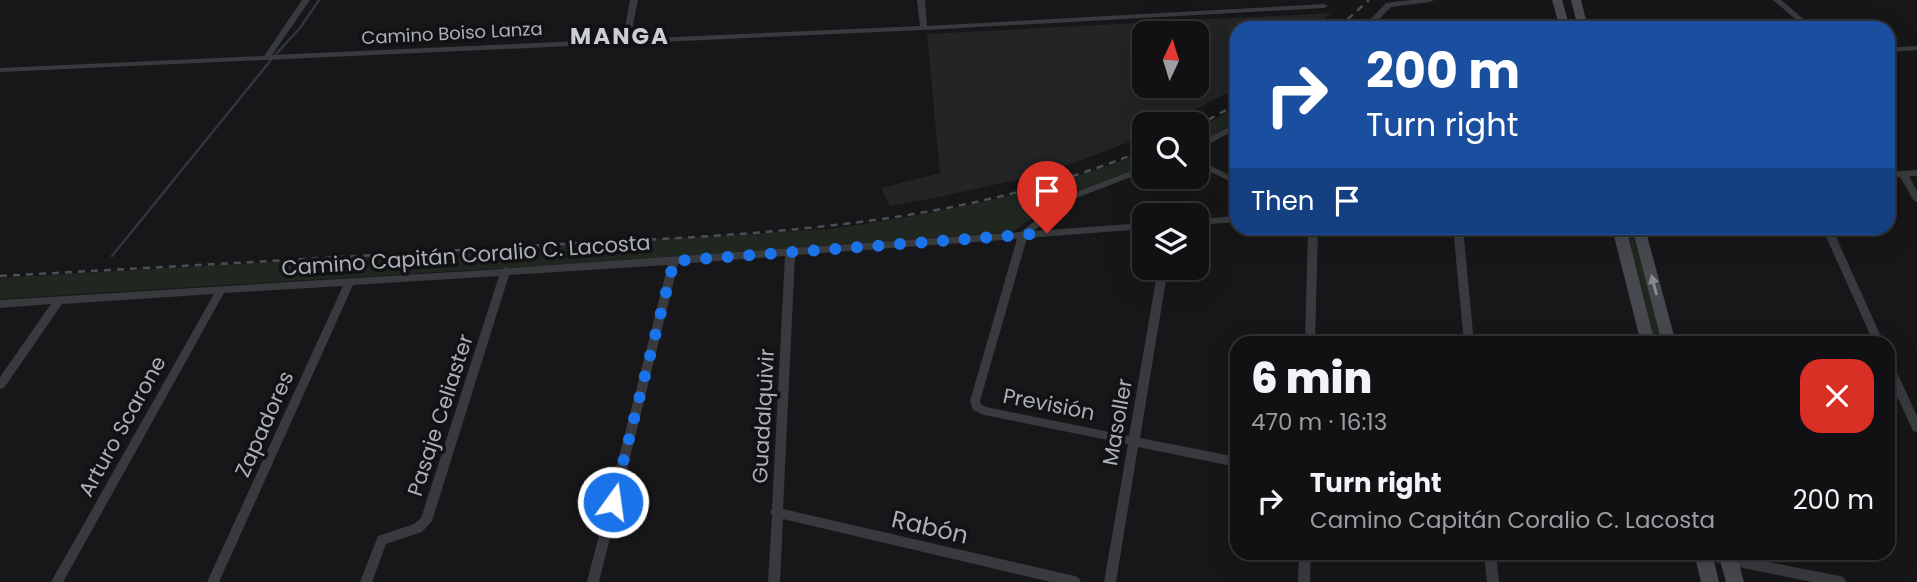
<!DOCTYPE html>
<meta charset="utf-8">
<style>
:root{--surface:#111113;--page:#1a1a1c;--text:#f1f3f6;--muted:#9c9da0;--line:#303133}
body{margin:0;font-family:Poppins,sans-serif;background:var(--page);color:var(--text);height:100vh;display:flex;flex-direction:column;font-size:26px;white-space:nowrap}
*{box-sizing:border-box;margin:0}
p{font-size:23px;color:var(--muted)}
.icon{flex:none;width:38px;height:38px;fill:none;stroke:currentColor;stroke-width:2;stroke-linecap:round;stroke-linejoin:round}
.map{position:relative;flex:1;overflow:hidden}
.side{position:absolute;left:1230px;top:336px;width:665px;height:224px;display:flex;flex-direction:column;background:var(--surface);border-radius:21px;box-shadow:0 7px 28px #0002,0 0 0 2px var(--line)}
.side>*{flex:none}
.banner{position:absolute;left:1230px;top:21px;width:665px;height:214px;border-radius:21px;box-shadow:0 7px 28px #0002,0 0 0 2px var(--line);background:#1a4fa0;color:#fff;overflow:hidden}
.needle{width:46px;rotate:4deg}
.buttons{position:absolute;left:1132px;top:21px;display:grid;gap:14px}
.buttons a{display:grid;place-items:center;width:77px;height:77px;border-radius:14px;background:var(--surface);box-shadow:0 7px 28px #0002,0 0 0 2px var(--line);font-size:35px}
.pin{position:absolute;display:grid;place-items:center;width:60px;height:60px;color:#fff;margin:-72px -30px;border-radius:50% 50% 50% 0;rotate:-45deg;box-shadow:0 0 7px #0007}
.pin .icon{rotate:45deg}
.me{position:absolute;width:77px;margin:-38px;rotate:14deg;stroke-linejoin:round;filter:drop-shadow(0 0 5px #0008)}
.turn{display:flex;align-items:center;gap:24px;height:147px;padding:0 21px;font-size:32px}
.turn .icon{width:91px;height:91px;stroke-width:2.5}
.turn b{display:block;font-size:49px;line-height:60px}
.then{display:flex;align-items:center;height:66px;padding:0 21px;background:#0003;gap:14px;font-size:26px}
.round{display:grid;place-items:center;flex:none;width:74px;height:74px;border-radius:21px;background:var(--page)}
.summary{display:flex;align-items:center;justify-content:space-between;height:119px;padding:0 21px}
h1{font-size:42px;font-weight:800;line-height:52px}
ul{padding:0;list-style:none}
li{display:flex;align-items:center;gap:21px;height:91px;padding:0 21px}
li div{flex:1}
li b{display:block;font-size:26px}
li em{font-style:normal}
.map>svg:first-child{display:block}
.built{fill:#232426;fill-rule:evenodd}
.green{fill:#202720}
.lines{fill:none;stroke-linecap:round;stroke-linejoin:round}
.stream{stroke:#2e373d;stroke-width:2.5}
.street{fill:#393a3e;fill-rule:evenodd}
.secondary{fill:#47494e;fill-rule:evenodd}
.rail{stroke:#4c4e53;stroke-width:2.5;stroke-dasharray:7 6;stroke-linecap:butt}
.oneway{fill:#878b93}
.route{stroke:#1a73e8;stroke-width:12;stroke-dasharray:0 21.6}
.labels{text-anchor:middle;dominant-baseline:central;stroke-width:7;stroke-linejoin:round;paint-order:stroke}
.far-street-label{font-size:18px;fill:#aaafb8;stroke:#121214}
.street-label{font-size:21px;fill:#aaafb8;stroke:#121214}
.far-district-label{font-size:23px;font-weight:bold;letter-spacing:2px;fill:#cbced5;stroke:#121214}
.near-street-label{font-size:24px;fill:#aaafb8;stroke:#121214}
</style>
<div class="map">
<svg width="1917" height="582" viewBox="0 0 1917 582">
<rect width="100%" height="100%" fill="#171719"/>
<path class="built" d="M1331,13l-16,15h-78v60l-70,36h-23v11l-7,4 -90,34 -108,24 -49,9 -9,-18 59,-15 -13,-139zM1144,33h53v53h-53z"/>
<g class="green">
<polygon points="1237,107 1237,123 1197,144 1197,129"/>
<path d="M1144,152v14l-76,28 -56,38 -474,34 -538,33v-21l831,-49c108,-15 212,-36 313,-77z"/>
<polygon points="1622,228 1631,228 1663,343 1652,343"/>
</g>
<g class="lines">
<g class="stream">
<polyline points="276,54 300,28 319,0"/>
<polyline points="112,256 271,60"/>
</g>
<g class="street">
<polygon points="302,0 310,0 272,55 623,39 630,0 638,0 630,39 920,26 917,0 925,0 927,26 1324,4 1328,6 1324,8 924,30 0,72 0,68 264,56"/>
<polygon points="1412,0 1434,0 1430,2 1391,7 1370,28 1362,28 1386,3"/>
<polygon points="1773,0 1781,0 1814,28 1806,28"/>
<polygon points="1917,46 1917,50 1888,52 1888,48"/>
<polygon points="1237,123 1237,129 1197,150 1197,144"/>
<polygon points="1197,159 1237,179 1237,185 1197,165"/>
<polygon points="1144,166 1144,172 1071,200 1034,231 1144,223 1144,229 1027,238 980,401 981,404 986,407 1129,436 1158,268 1168,268 1140,438 1237,457 1237,467 1138,447 1116,582 1104,582 1128,444 984,415 973,410 970,401 1017,239 795,255 783,509 1075,576 1079,578 1081,582 1051,582 783,519 780,582 768,582 772,515 770,512 772,509 785,256 678,264 599,582 587,582 668,265 509,275 432,521 422,532 386,544 372,582 360,582 378,536 414,524 421,518 499,276 353,285 219,582 207,582 343,286 224,293 63,582 51,582 214,294 62,304 4,388 0,389 0,377 51,304 0,308 0,300 502,269 506,267 510,268 1021,232 1065,196"/>
<polygon points="1917,170 1917,176 1909,176 1917,191 1917,202 1914,201 1900,177 1888,178 1888,172"/>
<polygon points="1237,216 1237,222 1197,225 1197,219"/>
<polygon points="1308,228 1318,228 1315,343 1305,343"/>
<polygon points="1453,228 1463,228 1474,343 1464,343"/>
<polygon points="1822,228 1832,228 1884,343 1874,343"/>
<polygon points="1888,360 1892,361 1893,364 1917,416 1917,432 1913,431 1888,376"/>
<polygon points="1299,553 1311,553 1310,582 1298,582"/>
<polygon points="1484,553 1496,553 1499,582 1487,582"/>
<polygon points="1689,553 1722,553 1840,576 1844,578 1846,582 1812,582 1695,558 1691,557"/>
</g>
<g class="secondary">
<polygon points="1552,0 1562,0 1570,28 1560,28"/>
<polygon points="1571,0 1581,0 1588,28 1578,28"/>
<polygon points="1612,228 1626,228 1655,343 1641,343"/>
<polygon points="1632,228 1645,228 1676,343 1662,343"/>
<polygon points="1694,553 1712,553 1719,582 1701,582"/>
<polygon points="1718,553 1736,553 1744,582 1726,582"/>
</g>
<g class="rail">
<polyline points="1338,28 1369,0"/>
<polyline points="1197,126 1237,104"/>
<path d="M0,276c182,-10 363,-20 545,-31 206,-11 405,-15 599,-95"/>
</g>
</g>
<defs><path id="oneway-solid" d="M-6-.8H1V-3.2L6.5 0L1 3.2V.8H-6Z" transform="scale(1.75)"/></defs>
<use class="oneway" href="#oneway-solid" transform="translate(1654 285) rotate(-105)"/>
<g class="lines">
<polyline class="route" points="613,502 674,261 1047,233"/>
</g>
<g class="labels">
<g class="far-street-label">
<text transform="translate(452 33) rotate(-3)">Camino Boiso Lanza</text>
</g>
<g class="street-label">
<text transform="translate(466 255) rotate(-4)">Camino Capitán Coralio C. Lacosta</text>
<text transform="translate(1049 404) rotate(11)">Previsión</text>
<text transform="translate(440 415) rotate(-72)">Pasaje Celiaster</text>
<text transform="translate(763 416) rotate(-87)">Guadalquivir</text>
<text transform="translate(1117 422) rotate(-80)">Masoller</text>
<text transform="translate(264 424) rotate(-66)">Zapadores</text>
<text transform="translate(122 426) rotate(-61)">Arturo Scarone</text>
</g>
<g class="far-district-label">
<text x="620" y="36">MANGA</text>
</g>
<g class="near-street-label">
<text transform="translate(930 527) rotate(13)">Rabón</text>
</g>
</g>
</svg>
<div class="buttons">
<a><svg class="needle" viewBox="-14 -14 28 28"><path d="M0-13l5 13h-10z" fill="#e53935"/><path d="M0 13l5-13h-10z" fill="#9c9da0"/></svg></a>
<a><svg class="icon" aria-label="search" viewBox="0 0 24 24"><circle cx="10" cy="10" r="6"/><path d="M15 15l6 6"/></svg></a>
<a><svg class="icon" aria-label="layers" viewBox="0 0 24 24"><path d="M12 4l9 5-9 5-9-5zM3 14l9 5 9-5"/></svg></a>
</div>
<div class="pin" style="left:1047px;top:233px;background:#d93025"><svg class="icon" aria-label="arrive" viewBox="0 0 24 24"><path d="M6 21V4h12l-3 4 3 4H6"/></svg></div>
<svg class="me" style="left:613px;top:502px" viewBox="-20 -20 40 40"><circle r="17" fill="#1a73e8" stroke="#fff" stroke-width="3"/><path d="M0-11L8 9 0 5-8 9z" fill="#fff"/></svg>
<div class="banner">
<div class="turn"><svg class="icon" aria-label="right" viewBox="0 0 24 24"><path d="M7 20v-9h11M14 6l5 5-5 5"/></svg><div><b>200 m</b>Turn right</div></div>
<div class="then">Then<svg class="icon" aria-label="arrive" viewBox="0 0 24 24"><path d="M6 21V4h12l-3 4 3 4H6"/></svg></div>
</div>
<section class="side">
<div class="summary"><div><h1>6 min</h1><p>470 m · 16:13</p></div><a class="round" style="background:#d93025;color:#fff"><svg class="icon" aria-label="close" viewBox="0 0 24 24"><path d="M6 6l12 12M18 6L6 18"/></svg></a></div>
<ul>
<li><svg class="icon" aria-label="right" viewBox="0 0 24 24"><path d="M7 20v-9h11M14 6l5 5-5 5"/></svg><div><b>Turn right</b><p>Camino Capitán Coralio C. Lacosta</p></div><em>200 m</em></li>
</ul>
</section>
</div>
